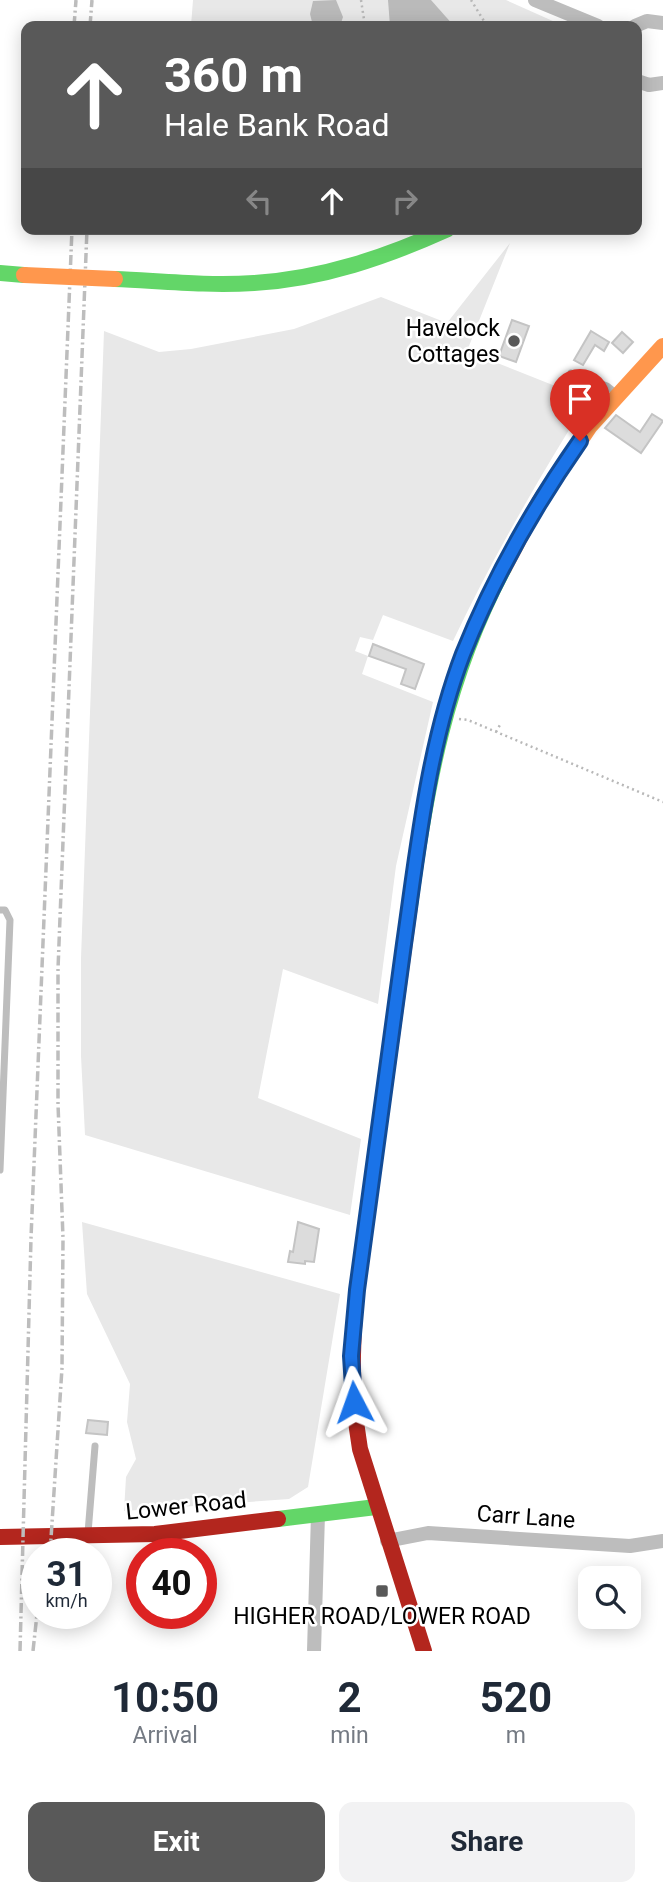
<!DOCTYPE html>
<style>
:root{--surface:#fff;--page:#f2f2f3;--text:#1f2937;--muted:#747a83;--accent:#595959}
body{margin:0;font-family:Roboto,sans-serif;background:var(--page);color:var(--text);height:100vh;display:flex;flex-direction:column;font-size:26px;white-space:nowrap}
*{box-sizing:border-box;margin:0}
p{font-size:23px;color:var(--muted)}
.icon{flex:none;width:38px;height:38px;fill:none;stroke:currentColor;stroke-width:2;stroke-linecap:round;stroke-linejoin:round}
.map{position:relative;height:1651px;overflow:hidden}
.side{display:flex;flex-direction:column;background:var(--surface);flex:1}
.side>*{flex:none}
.top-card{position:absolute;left:21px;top:21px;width:621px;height:214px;border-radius:14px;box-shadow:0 4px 18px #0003;background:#595959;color:#fff;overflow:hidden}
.fabs{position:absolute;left:578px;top:1566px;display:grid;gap:14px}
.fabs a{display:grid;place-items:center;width:63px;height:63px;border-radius:14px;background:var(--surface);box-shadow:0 4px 18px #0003;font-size:35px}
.speed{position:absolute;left:21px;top:1538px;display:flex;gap:14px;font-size:35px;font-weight:700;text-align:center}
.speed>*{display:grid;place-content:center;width:91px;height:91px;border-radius:50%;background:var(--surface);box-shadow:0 4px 18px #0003;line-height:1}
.speed small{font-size:18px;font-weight:400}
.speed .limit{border:10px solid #d22;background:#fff;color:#111}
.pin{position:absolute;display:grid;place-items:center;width:60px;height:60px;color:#fff;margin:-72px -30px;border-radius:50% 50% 50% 0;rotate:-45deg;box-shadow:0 0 7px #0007}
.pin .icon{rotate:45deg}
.me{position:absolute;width:77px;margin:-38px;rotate:356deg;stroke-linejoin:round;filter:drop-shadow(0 0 5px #0008)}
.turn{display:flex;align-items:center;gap:24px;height:147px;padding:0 28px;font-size:32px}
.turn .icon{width:91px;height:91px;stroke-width:2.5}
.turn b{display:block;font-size:49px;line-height:60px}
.lanes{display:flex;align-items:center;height:66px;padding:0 28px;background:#0003;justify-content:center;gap:35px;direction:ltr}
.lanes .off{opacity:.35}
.eta{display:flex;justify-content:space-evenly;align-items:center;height:119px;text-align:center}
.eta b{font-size:42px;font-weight:700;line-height:49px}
.button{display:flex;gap:14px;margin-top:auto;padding:14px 28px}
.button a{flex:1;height:80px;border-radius:14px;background:var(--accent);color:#fff;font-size:28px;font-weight:700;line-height:80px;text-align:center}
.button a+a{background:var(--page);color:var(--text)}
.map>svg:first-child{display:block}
.green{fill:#e8e8e8}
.water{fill:#bababa}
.building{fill:#dcdcdc;stroke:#c4c4c4;stroke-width:2}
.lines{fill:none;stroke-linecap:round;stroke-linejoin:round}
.path{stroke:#b8b8b8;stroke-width:2.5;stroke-dasharray:2 3.5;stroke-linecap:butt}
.lane{stroke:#bdbdbd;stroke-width:7}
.street{stroke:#bdbdbd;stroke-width:14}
.fast{stroke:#63d668;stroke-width:16}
.slow{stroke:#ff974d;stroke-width:16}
.jam{stroke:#b3261e;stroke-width:16}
.rail{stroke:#bdbdbd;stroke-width:3.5;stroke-dasharray:10 3.5 2 3.5;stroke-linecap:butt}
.slow-bridge{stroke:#ff974d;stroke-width:16}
.route-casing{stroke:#114b97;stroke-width:18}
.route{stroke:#1a73e8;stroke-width:12}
.poi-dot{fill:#595959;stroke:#fff;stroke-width:2.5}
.labels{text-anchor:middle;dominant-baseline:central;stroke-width:5;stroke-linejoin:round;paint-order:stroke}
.poi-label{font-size:23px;fill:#000;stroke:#fff;text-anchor:end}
.street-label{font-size:23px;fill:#000;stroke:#fff}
</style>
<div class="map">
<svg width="663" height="1651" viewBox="0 0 663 1651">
<rect width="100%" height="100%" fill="#fff"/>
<g class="green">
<polygon points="193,0 506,0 564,26 191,26"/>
<path d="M510,243l-43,108 121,48c-49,79 -95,158 -135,242l-70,-26 -10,25 -13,-3 -5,14 13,5 -6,18 71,28 -37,164 -18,138 -95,-35 -25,129 103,41 -11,76 -265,-80 -4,-79v-98l23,-627 55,21 32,-3 103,-20 87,-32 66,26z"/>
<polygon points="82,1222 340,1294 308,1487 289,1499 124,1511 126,1477 136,1459 127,1422 130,1384 87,1294"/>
</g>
<g class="water">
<polygon points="336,0 343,17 340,26 313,26 310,14 313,1"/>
<polygon points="388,0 431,0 454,26 390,26"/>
</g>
<g class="building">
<polygon points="512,320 529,326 516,362 499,356"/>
<polygon points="591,331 609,342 604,351 595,345 583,365 574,360"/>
<polygon points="622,332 633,342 623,353 612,343"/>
<polygon points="652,414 663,421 641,453 605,428 616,415 640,432"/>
<polygon points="373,644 424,664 415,689 401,684 406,669 369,656"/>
<polygon points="298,1222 319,1229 314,1262 305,1261 305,1264 288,1262 290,1251 293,1252"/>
<polygon points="88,1420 108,1422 107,1435 86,1433"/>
</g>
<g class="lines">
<g class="path">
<polyline points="361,0 365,26"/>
<polyline points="471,0 487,26"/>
<polyline points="459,719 468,720 663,802"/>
<polyline points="496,732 500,725"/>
</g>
<g class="lane">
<polyline points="571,373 607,386 617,394"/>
<polyline points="0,910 5,910 10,920 0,1170"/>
<polyline points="88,1533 95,1446"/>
</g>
<g class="street">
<polyline points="535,0 598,26"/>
<polyline points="635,26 647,21 663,23"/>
<polyline points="637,81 649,85 663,83"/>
<polyline points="387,1541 428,1533 630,1546 663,1541"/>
<polyline points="314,1651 318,1514"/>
</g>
<g class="fast">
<polyline points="0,273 24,275"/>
<path d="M115,279c46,2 92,7 139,4 68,-4 132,-26 194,-54"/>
<path d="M410,906c16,-121 36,-229 94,-338"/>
<polyline points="278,1519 376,1507"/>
</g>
<g class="slow">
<polyline points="504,568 539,502 590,426 663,346"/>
<polyline points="361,1260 410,906"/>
</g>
<g class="jam">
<path d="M361,1260c-9,64 -12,125 -1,189l64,202"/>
<polyline points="0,1537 155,1534 278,1519"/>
</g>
<g class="rail">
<polyline points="74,26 76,0"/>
<polyline points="90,26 92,0"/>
<polyline points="50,1554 62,1368 63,1238 58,1104 58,969 87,229"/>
<polyline points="20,1651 31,1238 72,229"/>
<polyline points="33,1651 37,1614"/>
</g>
<polyline class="slow-bridge" points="24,275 115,279"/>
</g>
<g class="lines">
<defs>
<path id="route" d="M354,1402l-3,-46 6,-66c15,-115 32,-231 47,-346 14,-97 24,-198 59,-290 30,-75 71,-147 117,-213"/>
</defs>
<use href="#route" class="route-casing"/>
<use href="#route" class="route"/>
</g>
<g class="poi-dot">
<circle cx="514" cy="341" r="7"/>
<rect x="375" y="1584" width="14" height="14" rx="3.5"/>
</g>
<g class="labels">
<g class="poi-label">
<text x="500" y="328">Havelock<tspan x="500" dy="26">Cottages</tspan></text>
<text x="382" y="1616" text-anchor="middle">HIGHER ROAD/LOWER ROAD</text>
</g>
<g class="street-label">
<text transform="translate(186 1506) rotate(-6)">Lower Road</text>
<text transform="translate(526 1517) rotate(4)">Carr Lane</text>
</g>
</g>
</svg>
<div class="fabs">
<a><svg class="icon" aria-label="search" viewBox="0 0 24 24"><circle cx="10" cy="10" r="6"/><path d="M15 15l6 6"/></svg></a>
</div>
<div class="speed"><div>31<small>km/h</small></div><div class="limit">40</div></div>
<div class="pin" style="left:580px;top:441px;background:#d93025"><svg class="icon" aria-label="arrive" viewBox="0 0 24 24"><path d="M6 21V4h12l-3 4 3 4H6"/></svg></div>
<svg class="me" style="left:354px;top:1402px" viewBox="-20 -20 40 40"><path d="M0-17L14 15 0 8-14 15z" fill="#1a73e8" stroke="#fff" stroke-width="4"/></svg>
<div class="top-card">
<div class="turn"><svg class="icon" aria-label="ahead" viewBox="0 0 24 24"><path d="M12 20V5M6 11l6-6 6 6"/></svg><div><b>360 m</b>Hale Bank Road</div></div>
<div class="lanes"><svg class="icon off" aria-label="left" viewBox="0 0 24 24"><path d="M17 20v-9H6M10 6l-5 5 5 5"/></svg><svg class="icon" aria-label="ahead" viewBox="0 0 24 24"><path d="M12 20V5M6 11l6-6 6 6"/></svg><svg class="icon off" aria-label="right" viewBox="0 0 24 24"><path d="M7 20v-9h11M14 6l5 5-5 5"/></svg></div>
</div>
</div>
<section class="side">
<div class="eta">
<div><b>10:50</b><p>Arrival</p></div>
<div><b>2</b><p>min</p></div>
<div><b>520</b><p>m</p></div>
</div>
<div class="button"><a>Exit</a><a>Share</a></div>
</section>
